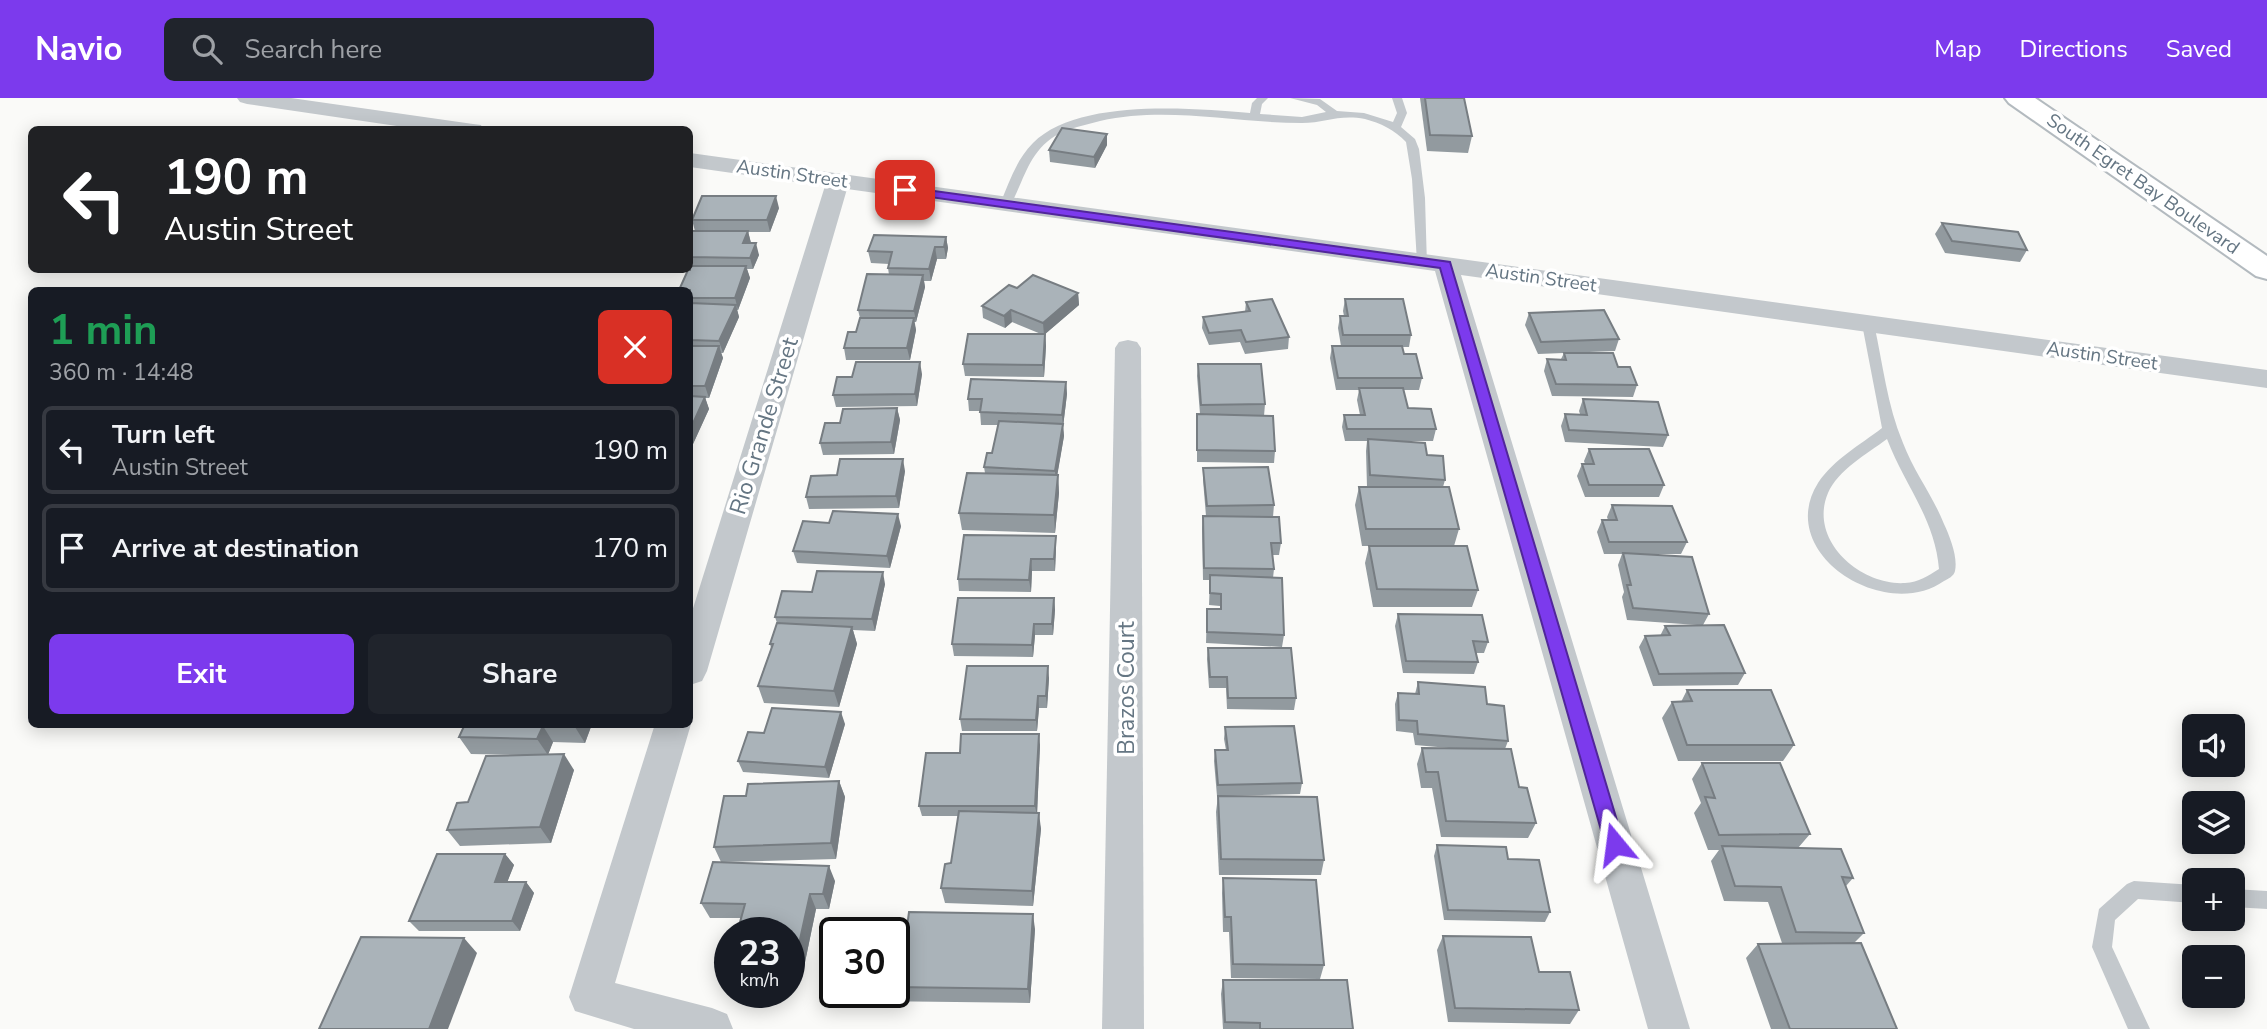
<!DOCTYPE html>
<meta charset="utf-8">
<style>
:root{--surface:#171b24;--page:#20242c;--text:#f1f3f6;--muted:#9ea1a6;--line:#363941;--accent:#7c3aed}
body{margin:0;font-family:"Nunito Sans",sans-serif;background:var(--page);color:var(--text);height:100vh;display:flex;flex-direction:column;font-size:26px;white-space:nowrap}
*{box-sizing:border-box;margin:0}
p{font-size:23px;color:var(--muted)}
.icon{flex:none;width:38px;height:38px;fill:none;stroke:currentColor;stroke-width:2;stroke-linecap:round;stroke-linejoin:round}
.map{position:relative;flex:1;overflow:hidden}
.panel{position:absolute;left:28px;top:189px;width:665px;height:441px;display:flex;flex-direction:column;background:var(--surface);border-radius:10px;box-shadow:0 4px 18px #0003}
.panel>*{flex:none}
.guide{position:absolute;left:28px;top:28px;width:665px;height:147px;border-radius:10px;box-shadow:0 4px 18px #0003;background:#202124;color:#fff;overflow:hidden}
.buttons{position:absolute;left:2182px;top:616px;display:grid;gap:14px}
.buttons a{display:grid;place-items:center;width:63px;height:63px;border-radius:10px;background:var(--surface);box-shadow:0 4px 18px #0003;font-size:35px}
.speed{position:absolute;left:714px;top:819px;display:flex;gap:14px;font-size:35px;font-weight:700;text-align:center}
.speed>*{display:grid;place-content:center;width:91px;height:91px;border-radius:50%;background:var(--surface);box-shadow:0 4px 18px #0003;line-height:1}
.speed small{font-size:18px;font-weight:400}
.speed .limit{border:4px solid #111;border-radius:10px;background:#fff;color:#111}
.pin{position:absolute;display:grid;place-items:center;width:60px;height:60px;color:#fff;margin:-30px;border-radius:14px;box-shadow:0 4px 10px #0006}
.me{position:absolute;width:77px;margin:-38px;rotate:344deg;stroke-linejoin:round;filter:drop-shadow(0 0 5px #0008)}
.turn{display:flex;align-items:center;gap:24px;height:147px;padding:0 21px;font-size:32px}
.turn .icon{width:91px;height:91px;stroke-width:2.5}
.turn b{display:block;font-size:49px;line-height:60px}
.round{display:grid;place-items:center;flex:none;width:74px;height:74px;border-radius:10px;background:var(--page)}
.overview{display:flex;align-items:center;justify-content:space-between;height:119px;padding:0 21px}
h1{font-size:42px;font-weight:700;line-height:52px;color:#1e9e55}
.cta{display:flex;gap:14px;margin-top:auto;padding:14px 21px}
.cta a{flex:1;height:80px;border-radius:10px;background:var(--accent);color:#fff;font-size:28px;font-weight:700;line-height:80px;text-align:center}
.cta a+a{background:var(--page);color:var(--text)}
ul{padding:0;list-style:none}
li{display:flex;align-items:center;gap:21px;height:88px;margin:0 14px 10px;padding:0 7px;border:4px solid var(--line);border-radius:10px}
li div{flex:1}
li b{display:block;font-size:26px}
li em{font-style:normal}
header{display:flex;align-items:center;gap:42px;box-sizing:border-box;height:98px;padding:0 35px;background:var(--accent);color:#fff}
header strong{font-size:33px}
nav{display:flex;gap:38px;margin-inline-start:auto;font-size:24px}
.search{width:490px;height:63px;background:var(--page);display:flex;align-items:center;gap:18px;box-sizing:border-box;padding:0 24px;border-radius:10px;color:var(--muted);font-size:26px}
.map>svg:first-child{display:block}
.lines{fill:none;stroke-linecap:round;stroke-linejoin:round}
.secondary-casing{stroke:#b3babf;stroke-width:4}
.service{fill:#c3c8cc;fill-rule:evenodd}
.minor{fill:#c3c8cc;fill-rule:evenodd}
.secondary{fill:#fff;fill-rule:evenodd}
.wall{fill:#929a9f}
.shaded-wall{fill:#777d82}
.building{fill:#aab3b9;stroke:#777d82;stroke-width:2}
.route{fill:#7c3aed;stroke:#51269a;stroke-width:2}
.labels{text-anchor:middle;dominant-baseline:central;stroke-width:7;stroke-linejoin:round;paint-order:stroke}
.far-street-label{font-size:19px;fill:#657683;stroke:#fff}
.street-label{font-size:23px;fill:#657683;stroke:#fff}
</style>
<header>
<strong>Navio</strong>
<div class="search"><svg class="icon" aria-label="search" viewBox="0 0 24 24"><circle cx="10" cy="10" r="6"/><path d="M15 15l6 6"/></svg>Search here</div>
<nav><a>Map</a><a>Directions</a><a>Saved</a></nav>
</header>
<div class="map">
<svg width="2267" height="931" viewBox="0 0 2267 931">
<rect width="100%" height="100%" fill="#fafaf8"/>
<g class="lines">
<defs>
<polygon id="secondary" points="2005,0 2035,0 2267,158 2267,181 2256,178 2009,5"/>
</defs>
<use href="#secondary" class="secondary-casing"/>
<g class="service">
<path d="M1257,0h11l-6,6 -2,10 42,3 24,-5 -9,-7 -27,-7 30,1 17,12 27,2 29,9 4,-9 -5,-15h10l5,15 -6,14 14,12 4,10 6,49 2,67 -4,1 -6,-4 -5,-83 -6,-37c-11,-12 -26,-19 -41,-23 -26,-5 -40,4 -63,4 -69,0 -134,-17 -202,-2 -15,4 -31,7 -45,15 -27,17 -31,45 -45,70l-4,1 -6,-3c9,-21 16,-44 33,-61 44,-45 159,-35 217,-30l2,-10z"/>
<path d="M1868,222l6,4c9,40 13,81 29,119 11,29 30,53 41,81 6,13 14,33 11,47 -1,5 -7,8 -11,10 -60,42 -170,-28 -126,-98 16,-24 42,-38 64,-55l-20,-104zM1887,341c17,45 48,80 52,130 -11,7 -20,13 -34,14 -45,3 -97,-43 -77,-90 10,-23 39,-39 59,-54z"/>
<polygon points="2134,783 2194,787 2194,805 2138,801 2115,822 2112,849 2150,931 2128,931 2092,849 2099,811 2127,786"/>
<polygon points="2233,791 2267,793 2267,811 2233,809"/>
</g>
<g class="minor">
<polygon points="237,0 291,0 473,26 481,27 483,32 424,32 247,6 240,4"/>
<polygon points="690,55 2267,272 2267,290 1461,177 1690,931 1648,931 1435,173 847,91 707,573 702,583 690,587 690,520 825,88 690,69"/>
<polygon points="1128,242 1137,244 1141,250 1144,931 1102,931 1115,250 1119,244"/>
<polygon points="690,624 691,626 615,885 712,910 727,916 733,931 634,931 575,913 569,899 655,626 690,626"/>
</g>
<use href="#secondary" class="secondary"/>
</g>
<g class="wall">
<polygon points="1420,0 1464,0 1472,38 1468,55 1427,53"/>
<polygon points="1107,36 1107,47 1095,70 1050,64 1049,52"/>
<polygon points="779,110 770,134 748,134 751,145 759,157 753,171 747,171 750,180 738,212 737,212 739,219 723,255 721,255 723,260 709,300 705,300 709,311 693,346 690,345 690,133 695,133 692,122"/>
<polygon points="1942,125 2027,152 2020,164 1945,155 1935,136"/>
<polygon points="946,139 948,150 946,161 937,161 931,183 924,183 925,189 916,224 914,224 916,232 910,262 846,262 844,250 856,234 860,220 858,212 889,177 888,170 889,166 871,165 868,153"/>
<polygon points="1017,190 1078,195 1079,207 1045,236 1046,248 1044,279 965,278 963,266 1041,236 1012,224 1005,230 983,220 982,208"/>
<polygon points="1345,201 1411,237 1409,249 1402,249 1404,256 1422,280 1419,292 1403,292 1408,310 1436,331 1433,343 1406,343 1427,357 1445,382 1443,389 1459,431 1454,448 1478,492 1472,509 1373,509 1365,465 1369,448 1362,448 1355,407 1359,389 1376,389 1367,389 1366,353 1367,343 1345,343 1342,329 1344,317 1360,317 1357,302 1359,292 1336,292 1330,260 1332,248 1341,248 1338,230 1340,218 1344,218 1343,213"/>
<polygon points="1246,204 1289,239 1288,251 1245,256 1240,244 1209,247 1202,230 1203,219 1245,214"/>
<polygon points="1529,215 1619,241 1615,253 1538,256 1525,227"/>
<polygon points="1564,255 1618,269 1637,287 1633,299 1552,298 1544,273 1547,261 1561,261"/>
<polygon points="1198,266 1265,306 1264,318 1275,353 1274,365 1197,364 1197,316 1200,316 1197,278"/>
<polygon points="922,276 917,308 836,309 833,297"/>
<polygon points="1066,284 1067,296 1063,329 1064,338 1057,377 1058,377 1059,395 1055,435 962,432 959,415 985,375 984,369 992,355 998,327 981,327 980,313 969,313 968,301"/>
<polygon points="1583,301 1668,337 1663,349 1565,344 1561,328 1565,316 1580,316 1579,313"/>
<polygon points="897,310 900,322 894,356 823,357 820,345"/>
<polygon points="1589,351 1664,387 1659,399 1585,399 1577,378 1582,366 1585,366 1584,363"/>
<polygon points="1203,370 1274,407 1273,419 1281,445 1279,457 1272,457 1274,471 1273,480 1284,537 1282,549 1206,545 1207,511 1220,511 1220,508 1209,507 1210,482 1203,482 1202,430 1203,418 1206,418 1203,382"/>
<polygon points="905,373 899,410 809,411 806,399"/>
<polygon points="1612,407 1687,444 1681,456 1641,456 1709,516 1703,527 1745,575 1738,587 1653,588 1639,549 1645,538 1660,538 1665,528 1697,527 1627,522 1622,499 1624,494 1618,467 1622,456 1604,456 1597,434 1602,422 1608,422 1607,419"/>
<polygon points="901,428 890,470 797,465 793,453"/>
<polygon points="1056,450 1055,473 1032,473 1031,494 959,493 958,481"/>
<polygon points="885,486 875,533 853,532 857,546 839,609 764,605 758,588 771,550 770,546 777,525 775,519 812,494"/>
<polygon points="1054,500 1055,512 1053,537 1035,537 1033,559 954,558 952,546"/>
<polygon points="1398,516 1488,544 1484,555 1476,555 1478,564 1474,576 1403,575 1395,528"/>
<polygon points="1208,550 1296,600 1294,612 1227,611 1226,590 1209,590 1207,561"/>
<polygon points="1049,580 1047,610 1039,610 1037,633 962,633 960,621"/>
<polygon points="1418,584 1487,606 1508,643 1505,651 1519,689 1536,725 1528,740 1441,739 1432,690 1421,690 1417,666 1422,650 1449,650 1415,647 1413,635 1396,633 1395,606 1398,595 1415,596"/>
<polygon points="1687,592 1794,647 1783,663 1678,663 1662,620 1672,604 1681,604"/>
<polygon points="465,626 592,626 585,645 553,644 548,656 574,672 551,745 460,748 447,732 468,704 526,657 471,656 459,639"/>
<polygon points="845,626 829,680 743,674 738,663 764,635"/>
<polygon points="1225,629 1302,685 1300,696 1217,698 1214,663 1215,652 1226,652 1224,641"/>
<polygon points="1040,647 1037,715 1041,731 1033,808 945,805 941,790 951,765 958,718 922,718 919,708 960,655"/>
<polygon points="1702,665 1810,736 1798,750 1853,780 1846,788 1864,835 1854,845 1897,931 1771,931 1746,860 1758,846 1782,845 1768,804 1724,803 1711,763 1719,752 1708,752 1694,715 1701,705 1692,681"/>
<polygon points="839,683 845,699 836,761 722,764 835,783 829,811 816,811 804,869 789,869 789,835 741,820 710,820 701,805 721,764 714,749 746,698"/>
<polygon points="1218,698 1324,762 1321,777 1219,777 1216,714"/>
<polygon points="1437,747 1508,761 1550,814 1545,824 1444,822 1434,758"/>
<polygon points="505,756 514,767 507,784 526,784 534,795 520,833 419,833 409,823"/>
<polygon points="1223,780 1324,867 1320,881 1231,880 1229,834 1223,834 1222,795"/>
<polygon points="1035,831 1030,905 872,903 869,894 894,894 894,844 905,844"/>
<polygon points="1443,838 1539,874 1579,912 1570,926 1448,924 1437,852"/>
<polygon points="1223,882 1353,931 1223,931 1221,896"/>
</g>
<g class="shaded-wall">
<polygon points="1107,36 1107,47 1095,70 1094,59"/>
<polygon points="776,98 779,110 770,134 767,122"/>
<polygon points="748,133 751,145 743,145"/>
<polygon points="946,139 948,150 946,161 944,149"/>
<polygon points="756,145 759,157 753,171 750,160"/>
<polygon points="935,149 937,161 931,183 929,171"/>
<polygon points="746,168 750,180 738,212 735,200"/>
<polygon points="923,177 925,189 916,224 914,213"/>
<polygon points="1078,195 1079,207 1044,237 1043,225"/>
<polygon points="736,207 739,219 723,255 719,243"/>
<polygon points="1011,212 1012,224 1005,230 1004,218"/>
<polygon points="914,220 916,232 910,262 907,250"/>
<polygon points="1045,236 1046,248 1044,279 1043,267"/>
<polygon points="719,248 723,260 709,300 705,288"/>
<polygon points="920,264 922,276 917,308 915,296"/>
<polygon points="1066,284 1067,296 1063,329 1062,317"/>
<polygon points="705,299 709,311 693,346 690,332"/>
<polygon points="897,310 900,322 894,356 891,344"/>
<polygon points="1063,326 1064,338 1056,385 1055,373"/>
<polygon points="903,361 905,373 899,410 896,398"/>
<polygon points="1058,377 1059,395 1055,435 1054,417"/>
<polygon points="898,416 901,428 890,470 887,458"/>
<polygon points="1056,438 1056,450 1055,473 1054,461"/>
<polygon points="1031,461 1032,473 1031,494 1029,482"/>
<polygon points="883,474 885,486 875,533 872,521"/>
<polygon points="1054,500 1055,512 1053,537 1052,526"/>
<polygon points="1034,526 1035,537 1033,559 1032,547"/>
<polygon points="852,529 857,546 839,609 834,593"/>
<polygon points="1048,568 1049,580 1047,610 1046,598"/>
<polygon points="1038,598 1039,610 1037,633 1036,622"/>
<polygon points="841,614 845,626 829,680 825,669"/>
<polygon points="576,626 592,626 585,645 575,629"/>
<polygon points="543,628 553,644 548,657 537,641"/>
<polygon points="1039,636 1040,647 1037,718 1035,708"/>
<polygon points="564,656 574,672 551,745 540,729"/>
<polygon points="839,683 845,699 836,761 831,745"/>
<polygon points="1039,715 1041,731 1033,808 1032,793"/>
<polygon points="505,756 514,767 503,795 495,784"/>
<polygon points="829,768 835,783 829,811 823,796"/>
<polygon points="526,784 534,795 520,833 512,823"/>
<polygon points="810,796 816,811 804,869 797,855"/>
<polygon points="1033,816 1035,831 1030,905 1028,891"/>
<polygon points="464,840 477,855 448,931 429,931"/>
</g>
<g class="building">
<polygon points="1425,0 1464,0 1472,38 1430,37"/>
<polygon points="1062,30 1107,36 1094,59 1049,52"/>
<polygon points="702,98 776,98 767,122 692,122"/>
<polygon points="1942,125 2018,134 2027,152 1952,143"/>
<polygon points="690,133 748,133 743,145 756,145 750,160 690,159"/>
<polygon points="874,137 946,139 944,149 935,149 929,171 888,170 892,154 868,153"/>
<polygon points="690,168 746,168 735,200 690,200 690,192 679,192 688,172 690,172"/>
<polygon points="867,176 923,177 914,213 858,212"/>
<polygon points="1033,177 1078,195 1043,225 1011,212 1004,218 982,208 1009,187 1017,190"/>
<polygon points="1272,201 1289,239 1246,244 1241,232 1209,235 1203,219 1250,213 1246,204"/>
<polygon points="1345,201 1403,201 1411,237 1343,237 1340,218 1348,218"/>
<polygon points="690,205 736,207 719,243 690,242"/>
<polygon points="1604,212 1619,241 1541,244 1529,215"/>
<polygon points="860,220 914,220 907,250 844,250 848,234 856,234"/>
<polygon points="968,236 1045,236 1043,267 963,266"/>
<polygon points="690,248 719,248 705,288 690,288"/>
<polygon points="1332,248 1402,248 1404,256 1416,256 1422,280 1338,280"/>
<polygon points="1564,255 1613,255 1618,269 1630,269 1637,287 1556,286 1547,261 1566,262"/>
<polygon points="856,264 920,264 915,296 833,297 837,279 852,279"/>
<polygon points="1198,266 1261,266 1265,306 1201,307"/>
<polygon points="971,281 1066,284 1062,317 980,314 982,301 968,301"/>
<polygon points="1359,290 1403,290 1408,310 1431,311 1436,331 1347,331 1344,317 1365,317"/>
<polygon points="690,298 705,299 690,332"/>
<polygon points="1583,301 1658,304 1668,337 1569,332 1565,316 1587,317"/>
<polygon points="897,310 891,344 820,345 825,325 840,325 843,311"/>
<polygon points="1197,316 1273,318 1275,353 1197,352"/>
<polygon points="999,323 1063,326 1055,373 984,369 987,355 992,355"/>
<polygon points="1368,341 1425,345 1427,357 1443,358 1445,382 1370,377"/>
<polygon points="1589,351 1649,351 1664,387 1589,387 1582,366 1594,366"/>
<polygon points="840,361 903,361 896,398 806,399 811,378 837,377"/>
<polygon points="1268,369 1274,407 1207,408 1203,370"/>
<polygon points="967,375 1058,377 1054,417 959,415"/>
<polygon points="1359,389 1449,389 1459,431 1366,431"/>
<polygon points="1612,407 1672,408 1687,444 1609,444 1602,422 1617,422"/>
<polygon points="833,413 898,416 887,458 793,453 803,423 829,425"/>
<polygon points="1203,418 1279,419 1281,445 1271,445 1274,471 1204,470"/>
<polygon points="964,437 1056,438 1054,461 1031,461 1029,482 958,481"/>
<polygon points="1369,448 1467,448 1478,492 1377,491"/>
<polygon points="1623,455 1692,459 1709,516 1633,510 1627,487 1631,487"/>
<polygon points="817,473 883,474 872,521 775,519 782,493 812,494"/>
<polygon points="1210,477 1282,480 1284,537 1207,534 1207,511 1221,511 1221,496 1210,495"/>
<polygon points="958,500 1054,500 1052,526 1034,526 1032,547 952,546"/>
<polygon points="1398,516 1482,517 1488,544 1473,543 1478,564 1406,563"/>
<polygon points="777,525 852,529 834,593 758,588 773,546 770,546"/>
<polygon points="1724,527 1745,575 1659,576 1645,538 1670,537 1665,528"/>
<polygon points="1208,550 1291,550 1296,600 1228,600 1227,579 1210,579"/>
<polygon points="967,568 1048,568 1046,598 1038,598 1036,622 960,621"/>
<polygon points="1418,584 1485,589 1487,606 1504,608 1508,643 1418,636 1417,623 1399,622 1398,595 1419,596"/>
<polygon points="1687,592 1771,592 1794,647 1687,647 1672,604 1692,603"/>
<polygon points="772,610 841,614 825,669 738,663 748,634 764,635"/>
<polygon points="465,626 576,626 575,629 543,628 537,641 459,639"/>
<polygon points="1294,628 1302,685 1218,687 1215,652 1228,652 1225,629"/>
<polygon points="961,636 1039,636 1035,708 919,708 926,655 960,655"/>
<polygon points="1422,650 1511,651 1519,689 1527,690 1536,725 1446,723 1438,674 1426,674"/>
<polygon points="564,656 540,729 447,732 457,705 468,704 486,658"/>
<polygon points="1702,665 1780,665 1810,736 1719,737 1705,699 1715,700"/>
<polygon points="839,683 831,745 714,749 724,698 746,698 748,686"/>
<polygon points="1218,698 1317,699 1324,762 1221,761"/>
<polygon points="959,713 1039,715 1032,793 941,790 945,766 951,765"/>
<polygon points="1437,747 1506,749 1508,761 1539,762 1550,814 1448,812"/>
<polygon points="1722,748 1841,751 1853,780 1842,779 1864,835 1796,834 1781,789 1735,788"/>
<polygon points="437,756 505,756 495,784 526,784 512,823 409,823"/>
<polygon points="713,764 829,768 823,796 810,796 797,855 789,855 789,835 737,835 745,806 701,805"/>
<polygon points="1223,780 1316,782 1324,867 1233,866 1231,819 1225,819"/>
<polygon points="909,814 1033,816 1028,891 894,889 894,844 905,844"/>
<polygon points="1443,838 1531,839 1539,874 1570,874 1579,912 1455,910"/>
<polygon points="361,839 464,840 429,931 319,931"/>
<polygon points="1861,845 1897,931 1790,931 1758,846"/>
<polygon points="1223,882 1347,882 1353,931 1260,931 1260,925 1225,924"/>
</g>
<polygon class="route" points="905,89 1450,164 1624,746 1622,752 1615,754 1608,752 1605,746 1440,170 901,95 901,90"/>
<g class="labels">
<g class="far-street-label">
<text transform="translate(792 76) rotate(8)">Austin Street</text>
<text transform="translate(2143 86) rotate(35)">South Egret Bay Boulevard</text>
<text transform="translate(1541 180) rotate(8)">Austin Street</text>
<text transform="translate(2102 258) rotate(8)">Austin Street</text>
</g>
<g class="street-label">
<text transform="translate(764 328) rotate(-73)">Rio Grande Street</text>
<text transform="translate(1126 590) rotate(-90)">Brazos Court</text>
</g>
</g>
</svg>
<div class="buttons">
<a><svg class="icon" aria-label="sound" viewBox="0 0 24 24"><path d="M4 9h4l5-4v14l-5-4H4zM17 9q2 3 0 6"/></svg></a>
<a><svg class="icon" aria-label="layers" viewBox="0 0 24 24"><path d="M12 4l9 5-9 5-9-5zM3 14l9 5 9-5"/></svg></a>
<a>+</a>
<a>−</a>
</div>
<div class="speed"><div>23<small>km/h</small></div><div class="limit">30</div></div>
<div class="pin" style="left:905px;top:92px;background:#d93025"><svg class="icon" aria-label="arrive" viewBox="0 0 24 24"><path d="M6 21V4h12l-3 4 3 4H6"/></svg></div>
<svg class="me" style="left:1615px;top:746px" viewBox="-20 -20 40 40"><path d="M0-17L14 15 0 8-14 15z" fill="#7c3aed" stroke="#fff" stroke-width="4"/></svg>
<div class="guide">
<div class="turn"><svg class="icon" aria-label="left" viewBox="0 0 24 24"><path d="M17 20v-9H6M10 6l-5 5 5 5"/></svg><div><b>190 m</b>Austin Street</div></div>
</div>
<section class="panel">
<div class="overview"><div><h1>1 min</h1><p>360 m · 14:48</p></div><a class="round" style="background:#d93025;color:#fff"><svg class="icon" aria-label="close" viewBox="0 0 24 24"><path d="M6 6l12 12M18 6L6 18"/></svg></a></div>
<ul>
<li><svg class="icon" aria-label="left" viewBox="0 0 24 24"><path d="M17 20v-9H6M10 6l-5 5 5 5"/></svg><div><b>Turn left</b><p>Austin Street</p></div><em>190 m</em></li>
<li><svg class="icon" aria-label="arrive" viewBox="0 0 24 24"><path d="M6 21V4h12l-3 4 3 4H6"/></svg><div><b>Arrive at destination</b></div><em>170 m</em></li>
</ul>
<div class="cta"><a>Exit</a><a>Share</a></div>
</section>
</div>
